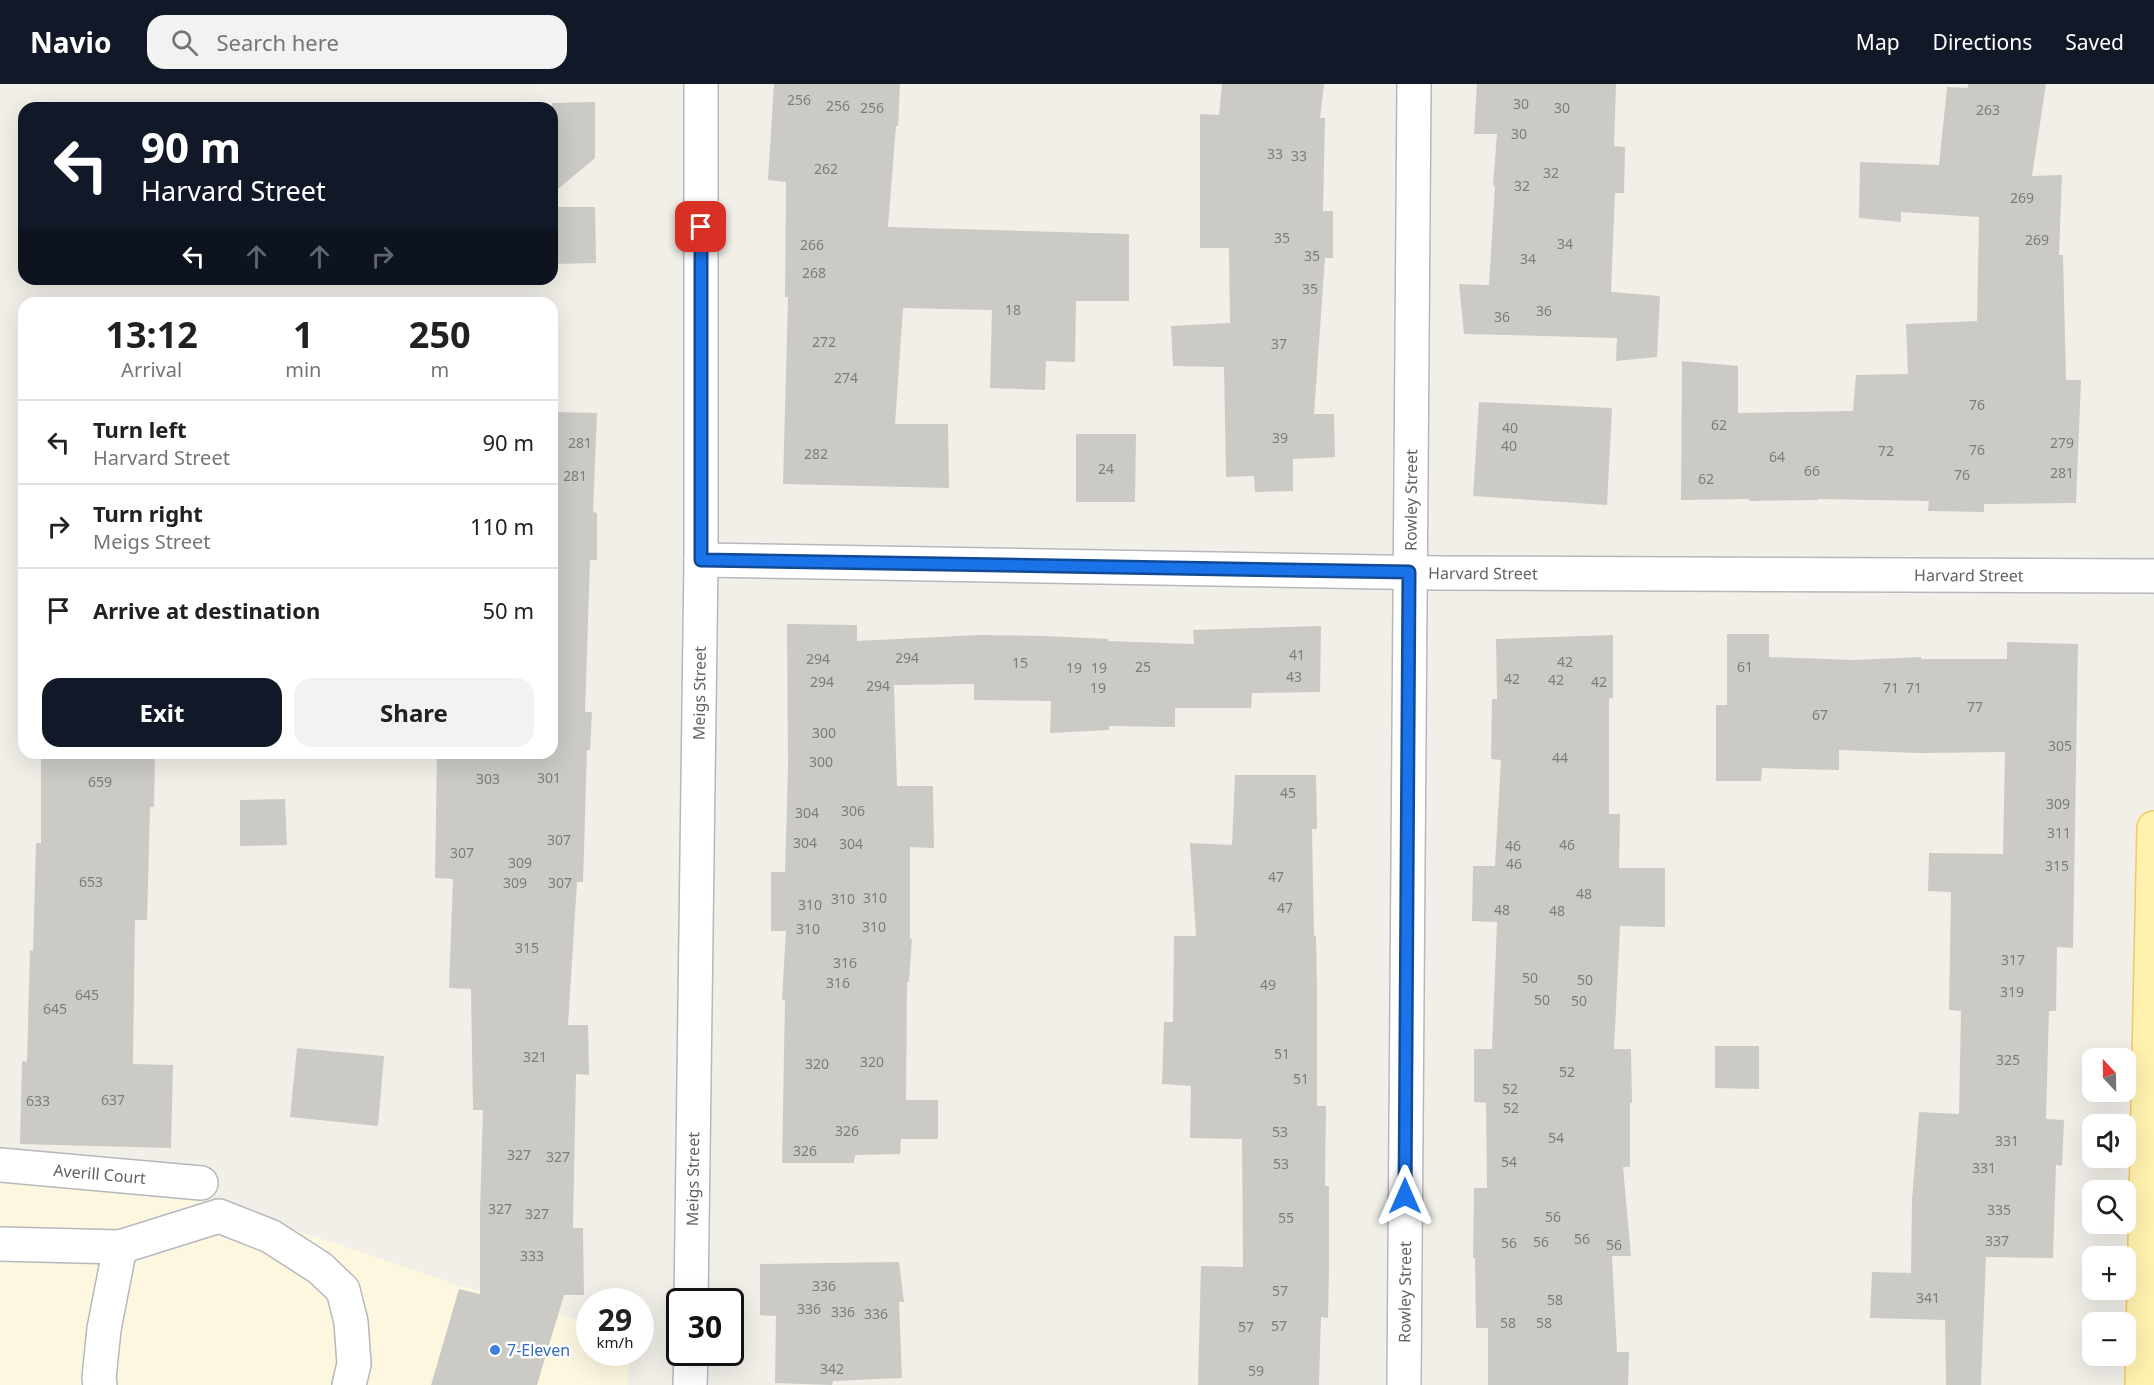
<!DOCTYPE html>
<meta charset="utf-8">
<style>
:root{--surface:#fff;--page:#f2f2f2;--text:#202124;--muted:#757577;--line:#e0e0e0;--accent:#111827}
body{margin:0;font-family:"Noto Sans",sans-serif;background:var(--page);color:var(--text);height:100vh;display:flex;flex-direction:column;font-size:22px;white-space:nowrap}
*{box-sizing:border-box;margin:0}
p{font-size:20px;color:var(--muted)}
.icon{flex:none;width:33px;height:33px;fill:none;stroke:currentColor;stroke-width:2;stroke-linecap:round;stroke-linejoin:round}
.map{position:relative;flex:1;overflow:hidden}
.side{position:absolute;left:18px;top:213px;width:540px;height:462px;display:flex;flex-direction:column;background:var(--surface);border-radius:18px;box-shadow:0 6px 24px #0002}
.side>*{flex:none}
.top-card{position:absolute;left:18px;top:18px;width:540px;height:183px;border-radius:18px;box-shadow:0 6px 24px #0002;background:#111827;color:#fff;overflow:hidden}
.needle{width:39px;rotate:338deg}
.controls{position:absolute;left:2082px;top:964px;display:grid;gap:12px}
.controls a{display:grid;place-items:center;width:54px;height:54px;border-radius:12px;background:var(--surface);box-shadow:0 6px 24px #0002;font-size:30px}
.speed{position:absolute;left:576px;top:1204px;display:flex;gap:12px;font-size:30px;font-weight:700;text-align:center}
.speed>*{display:grid;place-content:center;width:78px;height:78px;border-radius:50%;background:var(--surface);box-shadow:0 6px 24px #0002;line-height:1}
.speed small{font-size:15px;font-weight:400}
.speed .limit{border:3px solid #111;border-radius:9px;background:#fff;color:#111}
.pin{position:absolute;display:grid;place-items:center;width:51px;height:51px;color:#fff;margin:-26px;border-radius:12px;box-shadow:0 3px 9px #0006}
.me{position:absolute;width:66px;margin:-33px;rotate:0deg;stroke-linejoin:round;filter:drop-shadow(0 0 4px #0008)}
.turn{display:flex;align-items:center;gap:21px;height:126px;padding:0 24px;font-size:27px}
.turn .icon{width:78px;height:78px;stroke-width:2.5}
.turn b{display:block;font-size:42px;line-height:51px}
.lanes{display:flex;align-items:center;height:57px;padding:0 24px;background:#0003;justify-content:center;gap:30px;direction:ltr}
.lanes .off{opacity:.35}
.eta{display:flex;justify-content:space-evenly;align-items:center;height:102px;text-align:center}
.eta b{font-size:36px;font-weight:700;line-height:42px}
.action{display:flex;gap:12px;margin-top:auto;padding:12px 24px}
.action a{flex:1;height:69px;border-radius:18px;background:var(--accent);color:#fff;font-size:24px;font-weight:700;line-height:69px;text-align:center}
.action a+a{background:var(--page);color:var(--text)}
ul{padding:0;list-style:none}
li{display:flex;align-items:center;gap:18px;height:84px;padding:0 24px;border-top:2px solid var(--line)}
li div{flex:1}
li b{display:block;font-size:22px}
li em{font-style:normal}
header{display:flex;align-items:center;gap:36px;box-sizing:border-box;height:84px;padding:0 30px;background:var(--accent);color:#fff}
header strong{font-size:28px}
nav{display:flex;gap:33px;margin-inline-start:auto;font-size:21px}
.search{width:420px;height:54px;background:var(--page);display:flex;align-items:center;gap:15px;box-sizing:border-box;padding:0 21px;border-radius:18px;color:var(--muted);font-size:22px}
.map>svg:first-child{display:block}
.commercial{fill:#fef7e0}
.building{fill:#cccac5}
.lines{fill:none;stroke-linecap:round;stroke-linejoin:round}
.minor-casing{stroke:#b5b8bc;stroke-width:36}
.major-casing{stroke:#f2c960;stroke-width:36}
.minor{stroke:#fff;stroke-width:33}
.major{stroke:#fff2af;stroke-width:33}
.route-casing{stroke:#114b97;stroke-width:15}
.route{stroke:#1a73e8;stroke-width:10}
.shop-dot{fill:#3f7fe0;stroke:#fff;stroke-width:2}
.labels{text-anchor:middle;dominant-baseline:central;stroke-width:5;stroke-linejoin:round;paint-order:stroke}
.number-label{font-size:14px;fill:#7a7d7f}
.street-label{font-size:16px;fill:#5f6368;stroke:#fff}
.shop-label{font-size:16px;fill:#366cbe;stroke:#fff;text-anchor:start}
</style>
<header>
<strong>Navio</strong>
<div class="search"><svg class="icon" aria-label="search" viewBox="0 0 24 24"><circle cx="10" cy="10" r="6"/><path d="M15 15l6 6"/></svg>Search here</div>
<nav><a>Map</a><a>Directions</a><a>Saved</a></nav>
</header>
<div class="map">
<svg width="2154" height="1301" viewBox="0 0 2154 1301">
<rect width="100%" height="100%" fill="#f1efe8"/>
<polygon class="commercial" points="0,1097 183,1108 461,1202 589,1238 590,1269 629,1269 628,1301 0,1301"/>
<g class="building">
<polygon points="774,0 900,0 898,42 896,42 888,143 1129,150 1129,217 1076,217 1075,278 1046,277 1045,306 990,304 992,226 903,224 895,340 948,340 949,404 783,400 788,213 785,213 786,98 768,96"/>
<polygon points="1222,0 1324,0 1320,34 1325,34 1323,127 1333,127 1333,174 1325,174 1314,330 1334,330 1335,373 1293,375 1293,407 1255,408 1254,392 1226,393 1224,283 1173,282 1171,242 1230,239 1229,164 1200,164 1200,30 1219,31"/>
<polygon points="1477,0 1616,0 1614,62 1625,63 1624,109 1615,109 1611,208 1660,212 1657,273 1616,277 1617,254 1464,250 1459,200 1489,201 1495,102 1493,102 1497,50 1474,50"/>
<polygon points="1968,0 2046,0 2032,92 2062,91 2059,171 2063,171 2066,296 2081,296 2076,419 1984,420 1984,428 1928,427 1929,417 1818,415 1818,416 1749,417 1749,415 1681,416 1682,277 1738,282 1738,329 1853,327 1856,291 1908,290 1906,240 1977,237 1979,133 1901,128 1901,138 1859,134 1860,78 1939,81 1947,3 1968,4"/>
<polygon points="595,18 595,74 552,110 552,19"/>
<polygon points="552,123 595,123 596,179 552,180"/>
<polygon points="1479,318 1612,324 1607,421 1473,412"/>
<polygon points="552,328 597,329 593,428 597,429 597,476 590,476 585,628 592,628 590,666 587,666 583,798 577,798 568,941 588,941 589,991 576,990 573,1144 583,1144 584,1211 564,1211 537,1301 431,1301 459,1205 480,1210 480,1126 483,1026 473,1026 471,905 449,904 453,795 435,794 437,669 552,669"/>
<polygon points="1076,350 1136,350 1135,418 1076,418"/>
<polygon points="787,540 857,541 857,557 979,551 1045,552 1108,555 1108,557 1194,560 1193,546 1321,542 1320,608 1252,609 1251,624 1175,624 1175,643 1109,642 1109,646 1050,649 1051,617 974,616 974,600 894,601 897,702 933,702 934,764 910,763 910,855 912,855 909,898 907,898 906,1016 938,1016 938,1055 901,1055 900,1070 855,1071 854,1079 782,1079 785,916 782,916 786,847 771,847 771,788 785,788 788,684"/>
<polygon points="1727,550 1769,550 1769,573 1854,576 1921,573 1921,575 2007,575 2007,558 2078,560 2073,864 2057,863 2056,927 2049,927 2046,1035 2064,1036 2062,1082 2056,1081 2053,1174 1986,1173 1981,1301 1946,1301 1945,1236 1870,1234 1872,1188 1911,1189 1912,1116 1919,1028 1959,1030 1961,927 1949,926 1951,808 1928,807 1929,769 2003,770 2005,668 1920,669 1839,666 1839,686 1762,684 1761,697 1716,697 1716,621 1727,621"/>
<polygon points="1613,551 1613,614 1609,614 1609,730 1620,730 1619,784 1665,784 1665,843 1620,842 1614,965 1631,965 1632,1019 1630,1019 1630,1083 1623,1083 1631,1172 1612,1172 1617,1268 1629,1268 1628,1301 1488,1301 1488,1244 1476,1244 1475,1174 1473,1174 1474,1104 1487,1104 1486,1019 1474,1018 1474,965 1492,965 1497,838 1472,837 1473,782 1495,782 1501,676 1491,675 1492,615 1497,615 1496,555"/>
<polygon points="41,669 155,669 154,723 150,723 147,836 135,836 133,980 173,981 171,1064 20,1060 22,977 27,978 30,866 33,867 36,759 41,759"/>
<polygon points="1235,691 1316,691 1317,745 1312,745 1314,852 1316,852 1317,906 1317,1022 1326,1022 1325,1102 1329,1102 1329,1185 1328,1234 1321,1233 1319,1301 1198,1301 1201,1182 1243,1183 1242,1055 1190,1054 1191,1002 1162,1000 1164,938 1173,938 1174,852 1196,852 1190,759 1232,761"/>
<polygon points="285,715 287,761 240,762 240,716"/>
<polygon points="1715,962 1759,962 1759,1005 1715,1004"/>
<polygon points="297,964 384,972 378,1042 290,1033"/>
<polygon points="899,1178 904,1218 899,1218 902,1294 833,1297 832,1301 775,1299 776,1232 760,1231 760,1180"/>
</g>
<g class="lines">
<defs>
<g id="minor">
<path id="s1" d="M701,476l738,13 715,3"/>
<path id="s2" d="M0,1081l201,18"/>
<polyline points="0,1160 120,1163 219,1132 270,1152 320,1184 343,1206 351,1238 354,1280 349,1301"/>
<path id="s3" d="M691,1218l10,-742v-476"/>
<polyline points="100,1301 99,1294 104,1245 120,1163"/>
<polyline points="690,1301 691,1269"/>
<path id="s4" d="M1404,1301l10,-1301"/>
</g>
<polyline id="major" points="2142,1301 2154,744"/>
</defs>
<use href="#minor" class="minor-casing"/>
<use href="#major" class="major-casing"/>
<use href="#minor" class="minor"/>
<use href="#major" class="major"/>
</g>
<g class="lines">
<defs>
<polyline id="route" points="701,143 701,476 1409,488 1405,1112"/>
</defs>
<use href="#route" class="route-casing"/>
<use href="#route" class="route"/>
</g>
<circle class="shop-dot" cx="495" cy="1266" r="6"/>
<g class="labels">
<g class="number-label">
<text x="799" y="15">256</text>
<text x="1521" y="19">30</text>
<text x="838" y="21">256</text>
<text x="872" y="23">256</text>
<text x="1562" y="23">30</text>
<text x="1988" y="25">263</text>
<text x="1519" y="49">30</text>
<text x="1275" y="69">33</text>
<text x="1299" y="71">33</text>
<text x="826" y="84">262</text>
<text x="1551" y="88">32</text>
<text x="1522" y="101">32</text>
<text x="2022" y="113">269</text>
<text x="1282" y="153">35</text>
<text x="2037" y="155">269</text>
<text x="1565" y="159">34</text>
<text x="812" y="160">266</text>
<text x="1312" y="171">35</text>
<text x="1528" y="174">34</text>
<text x="814" y="188">268</text>
<text x="1310" y="204">35</text>
<text x="1013" y="225">18</text>
<text x="1544" y="226">36</text>
<text x="1502" y="232">36</text>
<text x="824" y="257">272</text>
<text x="1279" y="259">37</text>
<text x="846" y="293">274</text>
<text x="1977" y="320">76</text>
<text x="1719" y="340">62</text>
<text x="1510" y="343">40</text>
<text x="1280" y="353">39</text>
<text x="580" y="358">281</text>
<text x="2062" y="358">279</text>
<text x="1509" y="361">40</text>
<text x="1977" y="365">76</text>
<text x="1886" y="366">72</text>
<text x="816" y="369">282</text>
<text x="1777" y="372">64</text>
<text x="1106" y="384">24</text>
<text x="1812" y="386">66</text>
<text x="2062" y="388">281</text>
<text x="1962" y="390">76</text>
<text x="575" y="391">281</text>
<text x="1706" y="394">62</text>
<text x="1297" y="570">41</text>
<text x="907" y="573">294</text>
<text x="818" y="574">294</text>
<text x="1565" y="577">42</text>
<text x="1020" y="578">15</text>
<text x="1143" y="582">25</text>
<text x="1745" y="582">61</text>
<text x="1074" y="583">19</text>
<text x="1099" y="583">19</text>
<text x="1294" y="592">43</text>
<text x="1512" y="594">42</text>
<text x="1556" y="595">42</text>
<text x="822" y="597">294</text>
<text x="1599" y="597">42</text>
<text x="878" y="601">294</text>
<text x="1098" y="603">19</text>
<text x="1891" y="603">71</text>
<text x="1914" y="603">71</text>
<text x="1975" y="622">77</text>
<text x="1820" y="630">67</text>
<text x="824" y="648">300</text>
<text x="2060" y="661">305</text>
<text x="1560" y="673">44</text>
<text x="821" y="677">300</text>
<text x="549" y="693">301</text>
<text x="488" y="694">303</text>
<text x="100" y="697">659</text>
<text x="1288" y="708">45</text>
<text x="2058" y="719">309</text>
<text x="853" y="726">306</text>
<text x="807" y="728">304</text>
<text x="2059" y="748">311</text>
<text x="559" y="755">307</text>
<text x="805" y="758">304</text>
<text x="851" y="759">304</text>
<text x="1567" y="760">46</text>
<text x="1513" y="761">46</text>
<text x="462" y="768">307</text>
<text x="520" y="778">309</text>
<text x="1514" y="779">46</text>
<text x="2057" y="781">315</text>
<text x="1276" y="792">47</text>
<text x="91" y="797">653</text>
<text x="515" y="798">309</text>
<text x="560" y="798">307</text>
<text x="1584" y="809">48</text>
<text x="875" y="813">310</text>
<text x="843" y="814">310</text>
<text x="810" y="820">310</text>
<text x="1285" y="823">47</text>
<text x="1502" y="825">48</text>
<text x="1557" y="826">48</text>
<text x="874" y="842">310</text>
<text x="808" y="844">310</text>
<text x="527" y="863">315</text>
<text x="2013" y="875">317</text>
<text x="845" y="878">316</text>
<text x="1530" y="893">50</text>
<text x="1585" y="895">50</text>
<text x="838" y="898">316</text>
<text x="1268" y="900">49</text>
<text x="2012" y="907">319</text>
<text x="87" y="910">645</text>
<text x="1542" y="915">50</text>
<text x="1579" y="916">50</text>
<text x="55" y="924">645</text>
<text x="1282" y="969">51</text>
<text x="535" y="972">321</text>
<text x="2008" y="975">325</text>
<text x="872" y="977">320</text>
<text x="817" y="979">320</text>
<text x="1567" y="987">52</text>
<text x="1301" y="994">51</text>
<text x="1510" y="1004">52</text>
<text x="113" y="1015">637</text>
<text x="38" y="1016">633</text>
<text x="1511" y="1023">52</text>
<text x="847" y="1046">326</text>
<text x="1280" y="1047">53</text>
<text x="1556" y="1053">54</text>
<text x="2007" y="1056">331</text>
<text x="805" y="1066">326</text>
<text x="519" y="1070">327</text>
<text x="558" y="1072">327</text>
<text x="1509" y="1077">54</text>
<text x="1281" y="1079">53</text>
<text x="1984" y="1083">331</text>
<text x="500" y="1124">327</text>
<text x="1999" y="1125">335</text>
<text x="537" y="1129">327</text>
<text x="1553" y="1132">56</text>
<text x="1286" y="1133">55</text>
<text x="1582" y="1154">56</text>
<text x="1997" y="1156">337</text>
<text x="1541" y="1157">56</text>
<text x="1509" y="1158">56</text>
<text x="1614" y="1160">56</text>
<text x="532" y="1171">333</text>
<text x="824" y="1201">336</text>
<text x="1280" y="1206">57</text>
<text x="1928" y="1213">341</text>
<text x="1555" y="1215">58</text>
<text x="809" y="1224">336</text>
<text x="843" y="1227">336</text>
<text x="876" y="1229">336</text>
<text x="1508" y="1238">58</text>
<text x="1544" y="1238">58</text>
<text x="1279" y="1241">57</text>
<text x="1246" y="1242">57</text>
<text x="832" y="1284">342</text>
<text x="1256" y="1286">59</text>
</g>
<g class="street-label">
<text stroke="none"><textPath href="#s4" startOffset="885">Rowley Street</textPath></text>
<text stroke="none"><textPath href="#s1" startOffset="782">Harvard Street</textPath></text>
<text stroke="none"><textPath href="#s1" startOffset="1268">Harvard Street</textPath></text>
<text stroke="none"><textPath href="#s3" startOffset="609">Meigs Street</textPath></text>
<text stroke="none"><textPath href="#s2" startOffset="100">Averill Court</textPath></text>
<text stroke="none"><textPath href="#s3" startOffset="123">Meigs Street</textPath></text>
<text stroke="none"><textPath href="#s4" startOffset="93">Rowley Street</textPath></text>
</g>
<g class="shop-label">
<text x="507" y="1266">7-Eleven</text>
</g>
</g>
</svg>
<div class="controls">
<a><svg class="needle" viewBox="-14 -14 28 28"><path d="M0-13l5 13h-10z" fill="#e53935"/><path d="M0 13l5-13h-10z" fill="#757577"/></svg></a>
<a><svg class="icon" aria-label="sound" viewBox="0 0 24 24"><path d="M4 9h4l5-4v14l-5-4H4zM17 9q2 3 0 6"/></svg></a>
<a><svg class="icon" aria-label="search" viewBox="0 0 24 24"><circle cx="10" cy="10" r="6"/><path d="M15 15l6 6"/></svg></a>
<a>+</a>
<a>−</a>
</div>
<div class="speed"><div>29<small>km/h</small></div><div class="limit">30</div></div>
<div class="pin" style="left:701px;top:143px;background:#d93025"><svg class="icon" aria-label="arrive" viewBox="0 0 24 24"><path d="M6 21V4h12l-3 4 3 4H6"/></svg></div>
<svg class="me" style="left:1405px;top:1112px" viewBox="-20 -20 40 40"><path d="M0-17L14 15 0 8-14 15z" fill="#1a73e8" stroke="#fff" stroke-width="4"/></svg>
<div class="top-card">
<div class="turn"><svg class="icon" aria-label="left" viewBox="0 0 24 24"><path d="M17 20v-9H6M10 6l-5 5 5 5"/></svg><div><b>90 m</b>Harvard Street</div></div>
<div class="lanes"><svg class="icon" aria-label="left" viewBox="0 0 24 24"><path d="M17 20v-9H6M10 6l-5 5 5 5"/></svg><svg class="icon off" aria-label="ahead" viewBox="0 0 24 24"><path d="M12 20V5M6 11l6-6 6 6"/></svg><svg class="icon off" aria-label="ahead" viewBox="0 0 24 24"><path d="M12 20V5M6 11l6-6 6 6"/></svg><svg class="icon off" aria-label="right" viewBox="0 0 24 24"><path d="M7 20v-9h11M14 6l5 5-5 5"/></svg></div>
</div>
<section class="side">
<div class="eta">
<div><b>13:12</b><p>Arrival</p></div>
<div><b>1</b><p>min</p></div>
<div><b>250</b><p>m</p></div>
</div>
<ul>
<li><svg class="icon" aria-label="left" viewBox="0 0 24 24"><path d="M17 20v-9H6M10 6l-5 5 5 5"/></svg><div><b>Turn left</b><p>Harvard Street</p></div><em>90 m</em></li>
<li><svg class="icon" aria-label="right" viewBox="0 0 24 24"><path d="M7 20v-9h11M14 6l5 5-5 5"/></svg><div><b>Turn right</b><p>Meigs Street</p></div><em>110 m</em></li>
<li><svg class="icon" aria-label="arrive" viewBox="0 0 24 24"><path d="M6 21V4h12l-3 4 3 4H6"/></svg><div><b>Arrive at destination</b></div><em>50 m</em></li>
</ul>
<div class="action"><a>Exit</a><a>Share</a></div>
</section>
</div>
